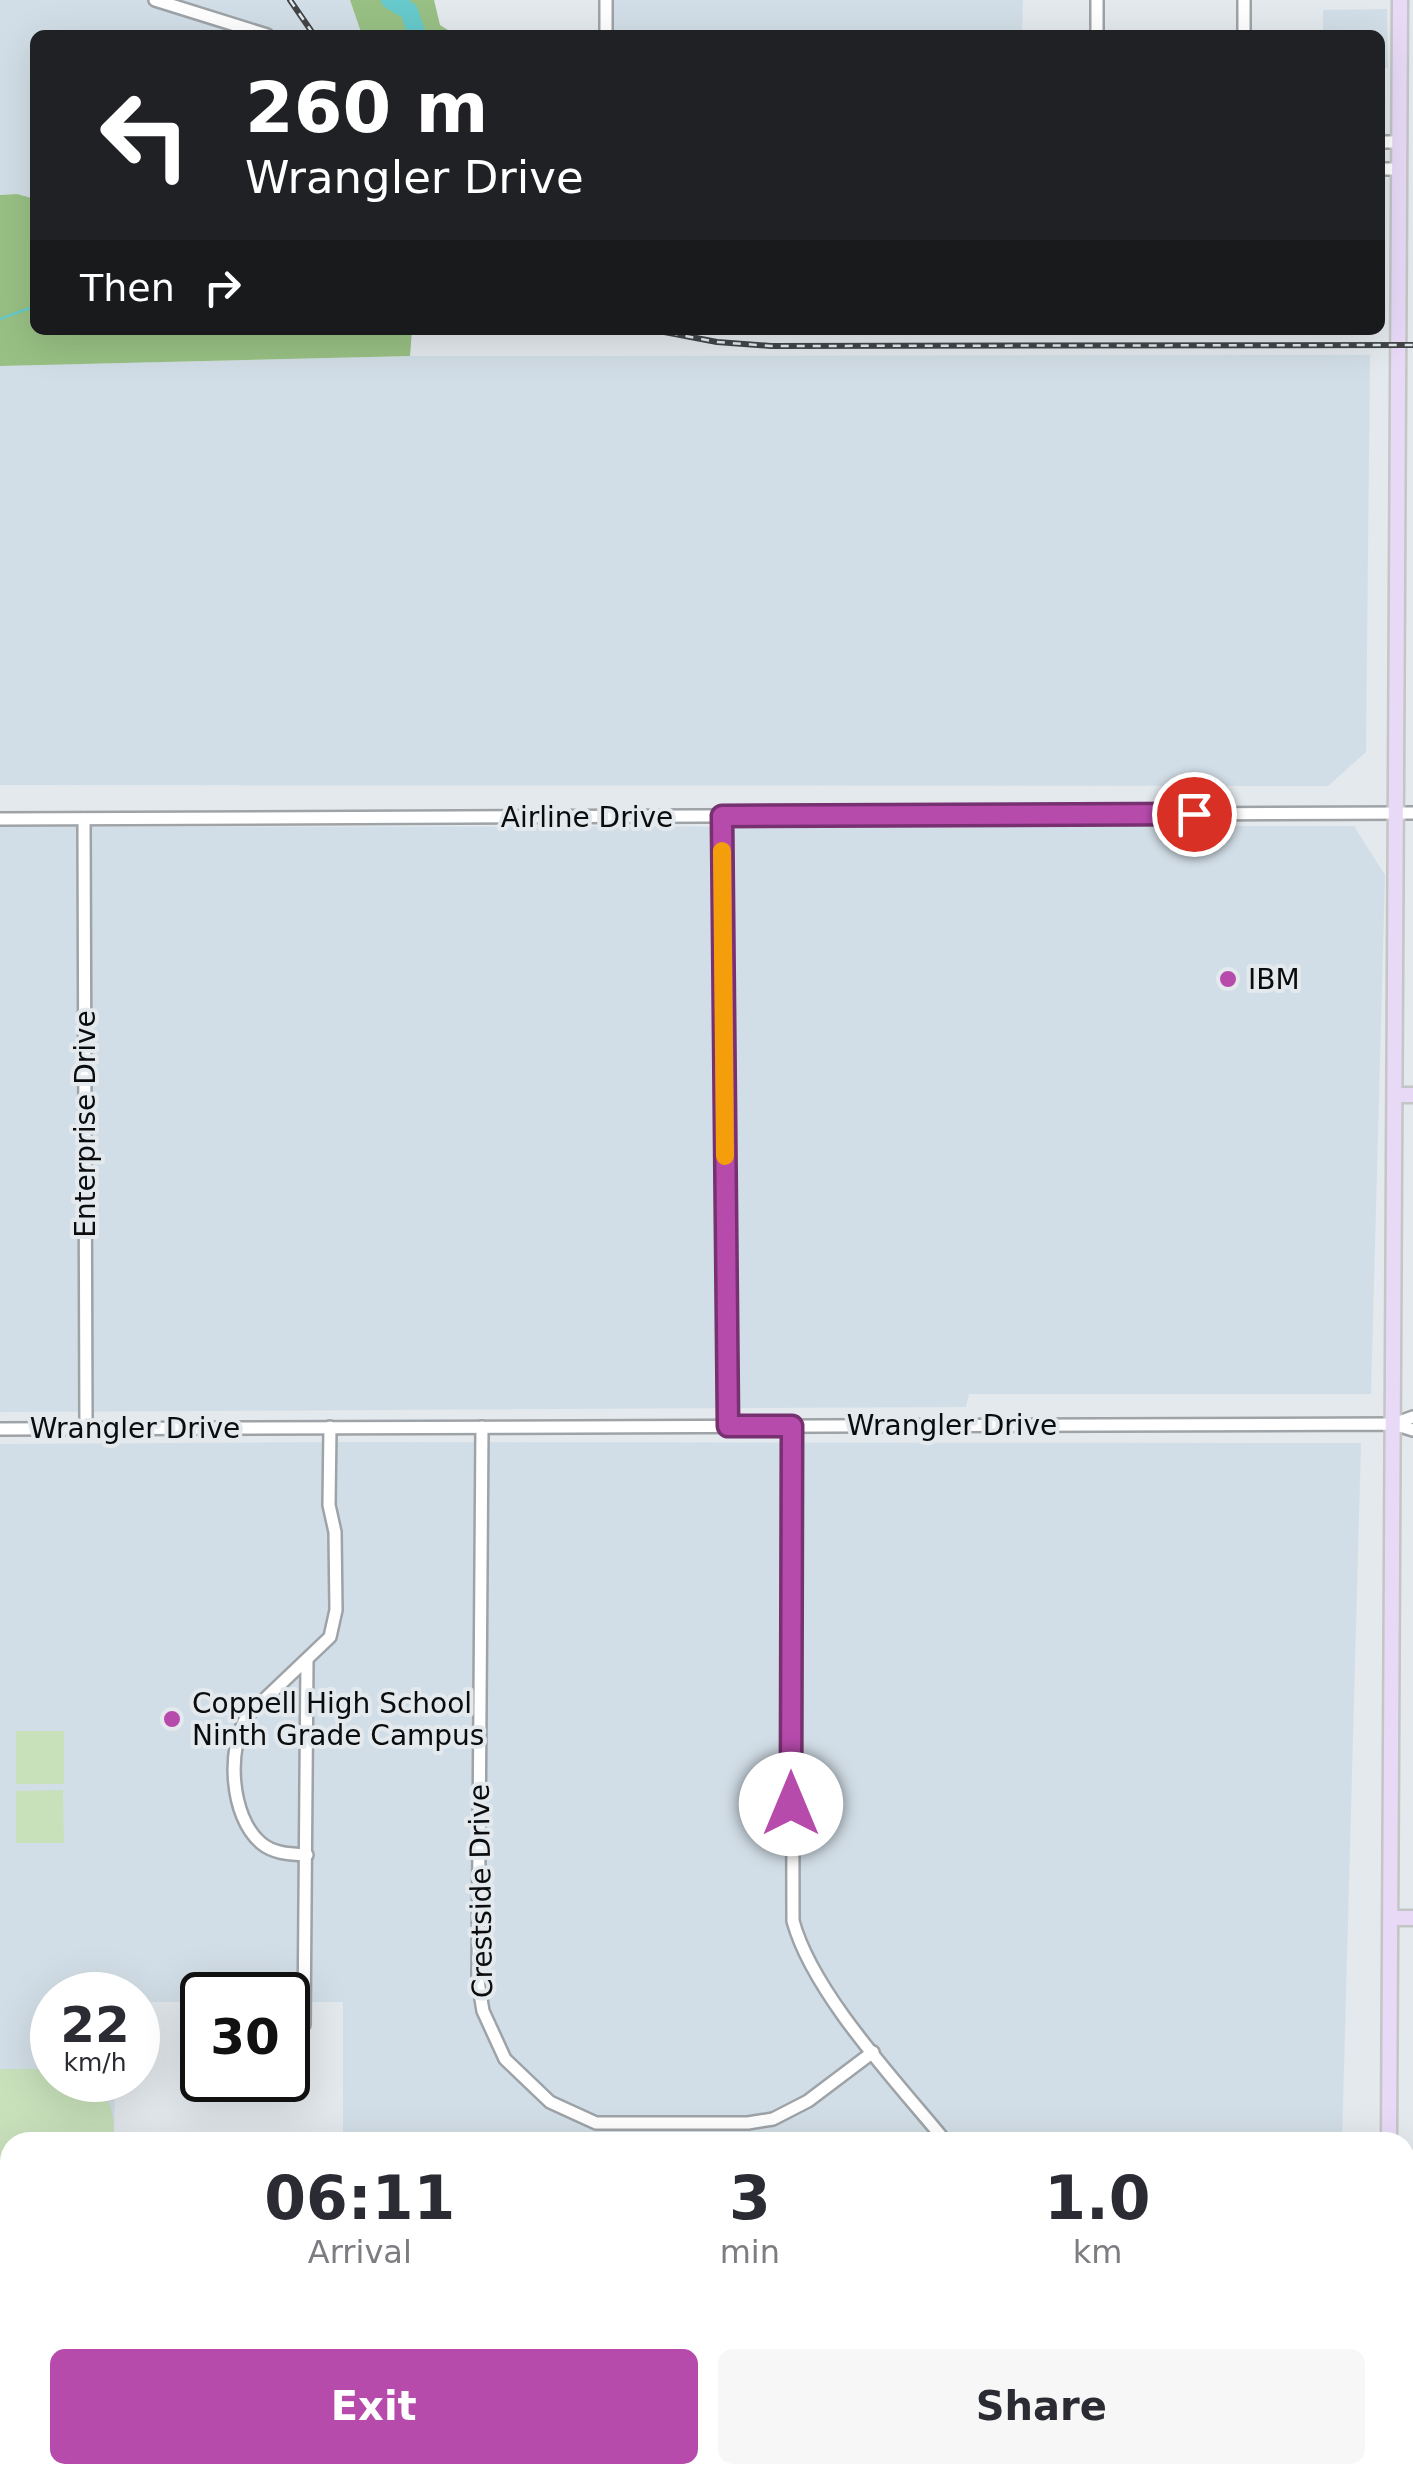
<!DOCTYPE html>
<style>
:root{--surface:#fff;--page:#f7f7f7;--text:#2b2b33;--muted:#7c7c81;--accent:#b74bac}
body{margin:0;font-family:"DejaVu Sans",sans-serif;background:var(--page);color:var(--text);height:100vh;display:flex;flex-direction:column;font-size:38px;white-space:nowrap}
*{box-sizing:border-box;margin:0}
p{font-size:32px;color:var(--muted)}
.icon{flex:none;width:55px;height:55px;fill:none;stroke:currentColor;stroke-width:2;stroke-linecap:round;stroke-linejoin:round}
.map{position:relative;flex:1;overflow:hidden}
.drawer{position:absolute;left:0px;top:2132px;width:1415px;height:352px;display:flex;flex-direction:column;background:var(--surface);border-radius:30px 30px 0 0;box-shadow:0 10px 40px #0002}
.drawer>*{flex:none}
.top-card{position:absolute;left:30px;top:30px;width:1355px;height:305px;border-radius:15px;box-shadow:0 10px 40px #0002;background:#202124;color:#fff;overflow:hidden}
.speed{position:absolute;left:30px;top:1972px;display:flex;gap:20px;font-size:50px;font-weight:700;text-align:center}
.speed>*{display:grid;place-content:center;width:130px;height:130px;border-radius:50%;background:var(--surface);box-shadow:0 10px 40px #0002;line-height:1}
.speed small{font-size:25px;font-weight:400}
.speed .limit{border:5px solid #111;border-radius:15px;background:#fff;color:#111}
.pin{position:absolute;display:grid;place-items:center;width:85px;height:85px;color:#fff;margin:-42px;border:5px solid #fff;border-radius:50%;box-shadow:0 2px 10px #0007}
.me{position:absolute;width:110px;margin:-55px;rotate:0deg;stroke-linejoin:round;filter:drop-shadow(0 0 8px #0008)}
.turn{display:flex;align-items:center;gap:35px;height:210px;padding:0 50px;font-size:45px}
.turn .icon{width:130px;height:130px;stroke-width:2.5}
.turn b{display:block;font-size:70px;line-height:85px}
.then{display:flex;align-items:center;height:95px;padding:0 50px;background:#0003;gap:20px;font-size:38px}
.eta{display:flex;justify-content:space-evenly;align-items:center;height:170px;text-align:center}
.eta b{font-size:60px;font-weight:700;line-height:70px}
.button{display:flex;gap:20px;margin-top:auto;padding:20px 50px}
.button a{flex:1;height:115px;border-radius:15px;background:var(--accent);color:#fff;font-size:40px;font-weight:700;line-height:115px;text-align:center}
.button a+a{background:var(--page);color:var(--text)}
.map>svg:first-child{display:block}
.built{fill:#d2dee7}
.green{fill:#c8e1bb}
.forest{fill:#98c084}
.lines{fill:none;stroke-linecap:round;stroke-linejoin:round}
.stream{stroke:#67c9cb;stroke-width:2.5}
.river{stroke:#67c9cb;stroke-width:18}
.minor-casing{stroke:#9ea3a7;stroke-width:16}
.major-casing{stroke:#c4c5c5;stroke-width:19}
.minor{stroke:#fff;stroke-width:11}
.major{stroke:#e8daf7;stroke-width:14}
.rail-casing{stroke:#424547;stroke-width:6}
.rail{stroke:#e3e9ed;stroke-width:2.5;stroke-dasharray:8;stroke-linecap:butt}
.route-casing{stroke:#773170;stroke-width:25}
.route{stroke:#b74bac;stroke-width:18}
.slow{stroke:#f59e0b;stroke-width:18}
.poi-dot{fill:#b74bac;stroke:#e3e9ed;stroke-width:4}
.labels{text-anchor:middle;dominant-baseline:central;stroke-width:8;stroke-linejoin:round;paint-order:stroke}
.street-label{font-size:28px;fill:#0a0c0d;stroke:#e3e9ed}
.poi-label{font-size:28px;fill:#0a0c0d;stroke:#e3e9ed;text-anchor:start}
</style>
<div class="map">
<svg width="1413" height="2484" viewBox="0 0 1413 2484">
<rect width="100%" height="100%" fill="#e3e9ed"/>
<g class="built">
<polygon points="0,0 350,0 362,35 35,35 35,199 17,194 0,195"/>
<polygon points="610,0 1023,0 1022,35 610,35"/>
<polygon points="1387,9 1388,68 1380,68 1380,35 1323,35 1323,10"/>
<polygon points="1370,355 1366,752 1328,786 0,785 0,366 410,356"/>
<polygon points="1354,826 1385,875 1371,1394 969,1394 966,1407 0,1412 0,827"/>
<polygon points="346,1442 1361,1443 1342,2142 343,2142 343,2002 288,2002 288,1995 202,1995 202,2002 138,2002 138,1995 52,1995 52,2080 115,2080 114,2142 10,2142 10,2475 1362,2475 1362,2484 0,2484 0,1444"/>
</g>
<g class="green">
<rect x="16" y="1731" width="48" height="53"/>
<polygon points="63,1790 64,1843 16,1843 16,1791"/>
<path d="M0,2069h52v11h41c19,19 22,37 21,62h-104v91h-10z"/>
</g>
<g class="forest">
<polygon points="350,0 434,0 440,25 456,35 362,35"/>
<polygon points="17,194 35,199 35,330 412,330 410,356 0,366 0,195"/>
</g>
<g class="lines">
<polyline class="stream" points="0,319 35,306"/>
<polyline class="river" points="390,0 409,11 417,35"/>
<defs>
<g id="minor">
<polyline points="155,0 267,35"/>
<polyline points="606,0 606,35"/>
<polyline points="1244,0 1244,35"/>
<polyline points="1097,35 1097,0"/>
<polyline points="1380,142 1399,142"/>
<polyline points="1380,169 1399,169"/>
<polyline points="722,816 728,1426"/>
<polyline points="0,819 1413,813"/>
<polyline points="84,819 86,1428"/>
<polyline points="1394,1424 1413,1417"/>
<path d="M792,1426l1,495c20,73 104,161 153,221"/>
<polyline points="482,1427 478,1981 483,2011 505,2059 550,2102 596,2123 748,2123 773,2119 808,2101 873,2052"/>
<polyline points="0,1429 1394,1424 1413,1430"/>
<path d="M307,1855c-16,-1 -33,-1 -46,-12 -31,-26 -35,-96 -13,-128l82,-78 6,-27 -1,-78 -6,-27 1,-78"/>
<polyline points="304,2025 307,1660"/>
<polyline points="1405,2181 1413,2181"/>
<polyline points="1405,2199 1413,2199"/>
</g>
<g id="major">
<polyline points="1395,1095 1413,1095"/>
<polyline points="1391,1918 1413,1918"/>
<polyline points="1389,2142 1400,0"/>
<polyline points="1388,2484 1388,2475"/>
<polyline points="1413,2484 1413,2437"/>
</g>
</defs>
<use href="#minor" class="minor-casing"/>
<use href="#major" class="major-casing"/>
<use href="#minor" class="minor"/>
<use href="#major" class="major"/>
<defs>
<g id="rail">
<polyline points="290,0 314,35"/>
<polyline points="654,330 717,342 771,346 1413,345"/>
</g>
</defs>
<use href="#rail" class="rail-casing"/>
<use href="#rail" class="rail"/>
</g>
<g class="lines">
<defs>
<polyline id="route" points="791,1804 792,1426 728,1426 722,816 1194,814"/>
</defs>
<use href="#route" class="route-casing"/>
<use href="#route" class="route"/>
<polyline class="slow" points="722,851 725,1156"/>
</g>
<g class="poi-dot">
<circle cx="1228" cy="979" r="10"/>
<circle cx="172" cy="1719" r="10"/>
</g>
<g class="labels">
<g class="street-label">
<text x="587" y="817">Airline Drive</text>
<text transform="translate(85 1124) rotate(-90)">Enterprise Drive</text>
<text x="952" y="1425">Wrangler Drive</text>
<text x="135" y="1428">Wrangler Drive</text>
<text transform="translate(481 1891) rotate(-91)">Crestside Drive</text>
</g>
<g class="poi-label">
<text x="1248" y="979">IBM</text>
<text x="192" y="1703">Coppell High School<tspan x="192" dy="32">Ninth Grade Campus</tspan></text>
</g>
</g>
</svg>
<div class="speed"><div>22<small>km/h</small></div><div class="limit">30</div></div>
<div class="pin" style="left:1194px;top:814px;background:#d93025"><svg class="icon" aria-label="arrive" viewBox="0 0 24 24"><path d="M6 21V4h12l-3 4 3 4H6"/></svg></div>
<svg class="me" style="left:791px;top:1804px" viewBox="-20 -20 40 40"><circle r="19" fill="#fff"/><path d="M0-13L10 11 0 6-10 11z" fill="#b74bac"/></svg>
<div class="top-card">
<div class="turn"><svg class="icon" aria-label="left" viewBox="0 0 24 24"><path d="M17 20v-9H6M10 6l-5 5 5 5"/></svg><div><b>260 m</b>Wrangler Drive</div></div>
<div class="then">Then<svg class="icon" aria-label="right" viewBox="0 0 24 24"><path d="M7 20v-9h11M14 6l5 5-5 5"/></svg></div>
</div>
<section class="drawer">
<div class="eta">
<div><b>06:11</b><p>Arrival</p></div>
<div><b>3</b><p>min</p></div>
<div><b>1.0</b><p>km</p></div>
</div>
<div class="button"><a>Exit</a><a>Share</a></div>
</section>
</div>
